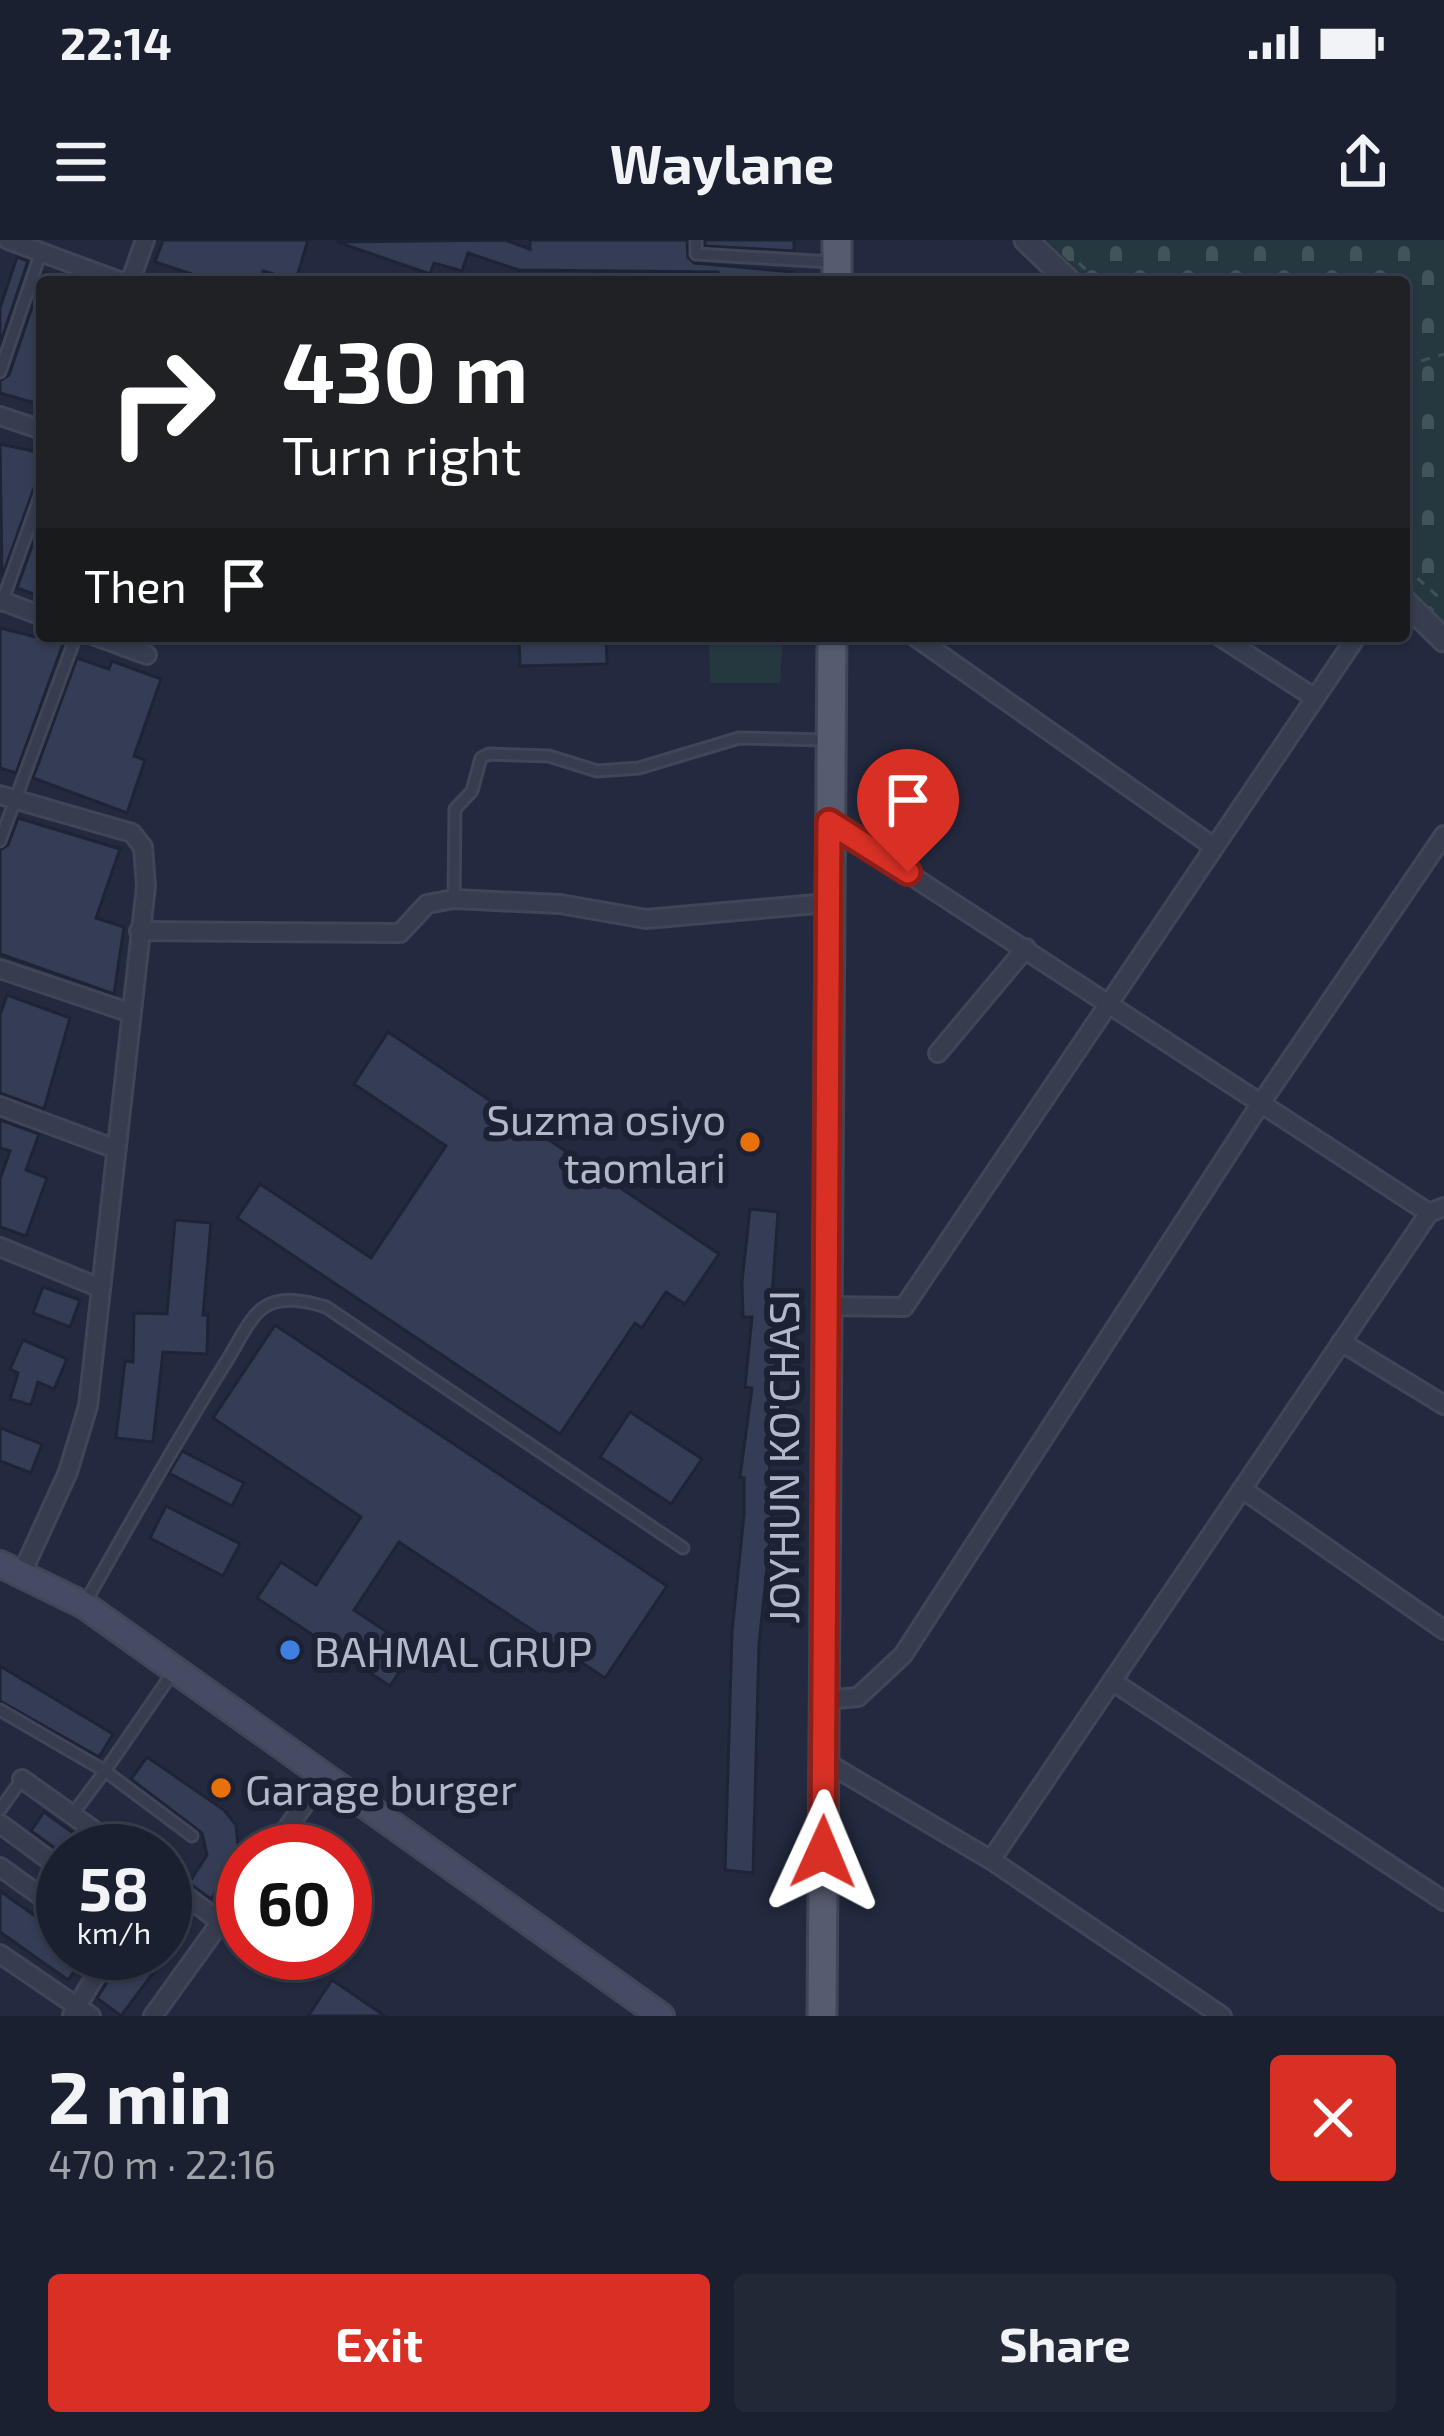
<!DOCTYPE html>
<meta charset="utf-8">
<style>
:root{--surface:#1a202f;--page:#232837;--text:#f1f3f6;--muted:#9fa3aa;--line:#383e4b;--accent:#d93025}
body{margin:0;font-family:"Exo 2",sans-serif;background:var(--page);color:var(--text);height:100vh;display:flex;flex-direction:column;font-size:45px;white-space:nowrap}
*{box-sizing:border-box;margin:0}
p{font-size:39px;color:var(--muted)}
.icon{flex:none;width:66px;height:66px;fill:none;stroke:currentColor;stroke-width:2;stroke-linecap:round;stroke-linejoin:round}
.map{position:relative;height:1776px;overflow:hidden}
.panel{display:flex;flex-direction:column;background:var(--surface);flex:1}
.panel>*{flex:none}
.hud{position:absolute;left:36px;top:36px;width:1374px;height:366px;border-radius:12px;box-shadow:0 3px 9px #0004,0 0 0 3px var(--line);background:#202124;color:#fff;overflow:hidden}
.speed{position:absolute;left:36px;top:1584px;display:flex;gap:24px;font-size:60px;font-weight:700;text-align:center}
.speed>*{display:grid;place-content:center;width:156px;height:156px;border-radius:50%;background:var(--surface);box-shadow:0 3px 9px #0004,0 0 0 3px var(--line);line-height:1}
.speed small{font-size:30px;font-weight:400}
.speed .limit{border:18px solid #d22;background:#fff;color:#111}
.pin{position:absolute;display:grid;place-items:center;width:102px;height:102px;color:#fff;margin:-123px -51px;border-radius:50% 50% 50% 0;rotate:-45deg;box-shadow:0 0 12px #0007}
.pin .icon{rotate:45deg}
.me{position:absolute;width:132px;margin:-66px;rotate:1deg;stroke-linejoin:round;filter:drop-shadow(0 0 9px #0008)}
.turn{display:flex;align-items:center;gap:42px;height:252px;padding:0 48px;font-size:54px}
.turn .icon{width:156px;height:156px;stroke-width:2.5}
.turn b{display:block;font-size:84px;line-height:102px}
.then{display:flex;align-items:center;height:114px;padding:0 48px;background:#0003;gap:24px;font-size:45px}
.round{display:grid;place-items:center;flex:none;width:126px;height:126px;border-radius:12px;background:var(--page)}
.head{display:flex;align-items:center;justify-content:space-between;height:204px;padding:0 48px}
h1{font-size:72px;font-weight:700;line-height:90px}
.button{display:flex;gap:24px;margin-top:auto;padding:24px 48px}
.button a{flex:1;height:138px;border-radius:12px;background:var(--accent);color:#fff;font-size:48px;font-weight:700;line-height:138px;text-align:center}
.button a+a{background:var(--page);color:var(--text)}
.status{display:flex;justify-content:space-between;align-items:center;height:84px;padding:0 60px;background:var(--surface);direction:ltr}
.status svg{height:33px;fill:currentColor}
header{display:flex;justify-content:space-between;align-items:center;height:156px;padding:0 48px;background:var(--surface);font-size:54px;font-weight:700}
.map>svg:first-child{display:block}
.grass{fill:#253840}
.cemetery{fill:url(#cemetery-stones)}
.building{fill:#353d56;stroke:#1e2436;stroke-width:3}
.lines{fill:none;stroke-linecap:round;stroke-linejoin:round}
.service-casing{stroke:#404658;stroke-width:15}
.minor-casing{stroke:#404658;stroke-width:22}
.tertiary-casing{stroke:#404658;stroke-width:27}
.secondary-casing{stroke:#404658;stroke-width:30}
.primary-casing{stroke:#404658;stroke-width:33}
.path{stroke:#3e5258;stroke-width:3;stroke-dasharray:9 9;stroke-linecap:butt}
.service{stroke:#373d4f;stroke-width:9}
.minor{stroke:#373d4f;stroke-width:16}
.tertiary{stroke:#373d4f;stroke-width:21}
.secondary{stroke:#454b62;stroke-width:24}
.primary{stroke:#555c6f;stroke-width:27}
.route-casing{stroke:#8d1f18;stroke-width:30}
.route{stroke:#d93025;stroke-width:21}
.food-dot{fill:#e8710a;stroke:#1c2234;stroke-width:4.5}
.shop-dot{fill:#3f7fe0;stroke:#1c2234;stroke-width:4.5}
.labels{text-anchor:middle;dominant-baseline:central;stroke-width:12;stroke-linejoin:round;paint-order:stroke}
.poi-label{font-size:42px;fill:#b3b8ca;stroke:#1c2234;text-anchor:start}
.street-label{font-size:42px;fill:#b3b8ca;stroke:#1c2234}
</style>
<div class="status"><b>22:14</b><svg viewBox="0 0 49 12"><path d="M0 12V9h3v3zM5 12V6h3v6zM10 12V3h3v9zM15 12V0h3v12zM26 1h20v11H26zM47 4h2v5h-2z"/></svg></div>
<header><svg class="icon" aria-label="menu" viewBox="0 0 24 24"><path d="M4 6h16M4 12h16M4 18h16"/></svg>Waylane<svg class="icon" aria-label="share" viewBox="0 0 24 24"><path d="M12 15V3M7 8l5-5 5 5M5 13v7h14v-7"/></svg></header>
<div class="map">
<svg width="1444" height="1776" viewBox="0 0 1444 1776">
<defs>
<pattern id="cemetery-stones" width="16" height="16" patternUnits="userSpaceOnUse" patternTransform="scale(3)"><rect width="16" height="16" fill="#253840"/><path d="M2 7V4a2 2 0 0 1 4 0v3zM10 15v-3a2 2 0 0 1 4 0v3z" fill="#42535a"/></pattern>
</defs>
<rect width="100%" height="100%" fill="#232a3f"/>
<polygon class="grass" points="709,396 783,396 780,443 710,443"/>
<polygon class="cemetery" points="1047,0 1444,0 1444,382 1404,344 1404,42 1090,42"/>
<g class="building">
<polygon points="163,0 308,0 296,40 263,31 260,42 219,36 216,42 155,22"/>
<polygon points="505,0 530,9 530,0 687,0 688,17 694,23 794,32 718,39 718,32 519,30 468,13 462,31 434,23 430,34 337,2"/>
<polygon points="705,0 794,0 794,11 705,6"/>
<polygon points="17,17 28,21 0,104 0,68"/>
<polygon points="44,32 67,40 42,42 42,165 0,153 0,141 9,135"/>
<polygon points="0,204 42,213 42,242 34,248 2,337"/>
<polygon points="42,278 42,357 17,348"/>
<polygon points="0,388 63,404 16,533 0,528"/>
<polygon points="606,396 607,424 520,426 519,398"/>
<polygon points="77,418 109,429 112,421 161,439 134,516 145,520 127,573 33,538"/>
<polygon points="18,578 120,609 96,678 124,687 114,754 0,714 0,610 8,605"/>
<polygon points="7,755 70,778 44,869 0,853 0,775"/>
<polygon points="388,792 719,1014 685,1064 666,1052 642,1088 635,1083 560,1194 237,978 260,944 371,1018 446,906 354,844"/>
<polygon points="0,880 39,894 26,930 47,938 26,996 0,987 0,939 10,911 0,908"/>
<polygon points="750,969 778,972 770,1084 779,1085 772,1161 779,1162 767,1245 771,1245 772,1281 759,1404 753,1633 725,1630 732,1392 744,1274 744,1238 740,1237 752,1148 745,1147 752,1077 743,1077 742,1042"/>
<polygon points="175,980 211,983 203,1075 208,1075 207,1114 163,1112 153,1202 116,1198 125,1121 133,1122 134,1073 167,1074"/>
<polygon points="43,1047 80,1060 70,1087 33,1073"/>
<polygon points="275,1085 667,1346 605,1438 399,1302 354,1370 414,1410 390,1446 257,1358 281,1322 316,1345 361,1277 213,1178"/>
<polygon points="23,1100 67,1119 54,1149 38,1142 31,1165 10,1159 18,1133 10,1129"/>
<polygon points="630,1172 702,1219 671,1264 600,1217"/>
<polygon points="0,1188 42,1204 31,1233 0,1221"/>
<polygon points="182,1211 244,1243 232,1266 169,1233"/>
<polygon points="166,1266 240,1304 223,1336 150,1298"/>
<polygon points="0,1426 113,1494 99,1517 0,1461"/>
<polygon points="147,1517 224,1570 236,1585 239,1616 211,1659 189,1643 207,1615 202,1593 131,1539"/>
<polygon points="44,1572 98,1611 63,1614 31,1591"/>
<polygon points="0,1651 63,1696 63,1713 87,1713 68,1740 0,1692"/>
<polygon points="165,1664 194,1678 121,1776 97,1758 126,1713 165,1713"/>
<polygon points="332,1740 385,1776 308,1776"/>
</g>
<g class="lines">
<defs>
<g id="service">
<polyline points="696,0 696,14 832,22"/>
<polyline points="0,132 41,12"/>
<polyline points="1,365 42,251"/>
<polyline points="0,601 76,396"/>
<polyline points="454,659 455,569 472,551 481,518 489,514 549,516 597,531 639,528 739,498 825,500"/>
<path d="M84,1365c46,-82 92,-163 142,-243 10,-15 22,-43 37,-54 18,-13 43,-7 63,-1l357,241"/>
<polyline points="0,1470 105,1531 173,1432"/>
<polyline points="0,1570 22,1539"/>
<polyline points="72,1575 105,1531 192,1596"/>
</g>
<g id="minor">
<polyline points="8,0 122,42"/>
<polyline points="130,42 145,0"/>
<polyline points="0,176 42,190"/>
<polyline points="0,360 42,376"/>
<polyline points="95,396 147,415"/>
<polyline points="914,396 1214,607"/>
<polyline points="1219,396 1315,458"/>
<polyline points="0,555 132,593 143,607 146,646 88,1166 68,1232 22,1333"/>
<polyline points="829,582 1429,973"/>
<polyline points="139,691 400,693 427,664 454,659 560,664 646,679 828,663"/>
<polyline points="0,729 128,772"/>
<polyline points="938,813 1026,708"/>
<polyline points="0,866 113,908"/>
<polyline points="0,1007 98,1047"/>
<polyline points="823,1066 904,1067 1357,396"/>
<polyline points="1341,1102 1444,1165"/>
<polyline points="1242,1249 1444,1390"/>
<polyline points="1112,1441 1444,1661"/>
<polyline points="825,1460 858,1457 903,1415 1261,863 1444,595"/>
<polyline points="824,1521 991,1620 1222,1776"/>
<polyline points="22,1539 123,1611"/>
<polyline points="0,1584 63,1630"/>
<polyline points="271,1611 323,1538"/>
<polyline points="991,1620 1429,973 1444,967"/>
<polyline points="0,1627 63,1672"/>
<polyline points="165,1641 221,1682"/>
<polyline points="0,1714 91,1776"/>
<polyline points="72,1775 109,1713"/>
<polyline points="153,1776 243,1651"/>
</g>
<g id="tertiary">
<polyline points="1026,0 1070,42"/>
<polyline points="1404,361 1444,400"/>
</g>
<polyline id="secondary" points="0,1324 84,1365 661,1776"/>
<g id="primary">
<polyline points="837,42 837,0"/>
<polyline points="822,1776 832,396"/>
</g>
</defs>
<use href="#service" class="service-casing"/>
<use href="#minor" class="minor-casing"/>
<use href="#tertiary" class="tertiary-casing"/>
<use href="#secondary" class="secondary-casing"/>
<use href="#primary" class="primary-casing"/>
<g class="path">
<polyline points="1079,23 1099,42"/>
<polyline points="1404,126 1444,114"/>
<polyline points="1404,326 1444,362"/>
</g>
<use href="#service" class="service"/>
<use href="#minor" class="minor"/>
<use href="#tertiary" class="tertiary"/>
<use href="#secondary" class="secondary"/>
<use href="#primary" class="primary"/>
</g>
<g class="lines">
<defs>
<polyline id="route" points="823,1612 829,582 908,632"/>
</defs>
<use href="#route" class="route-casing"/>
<use href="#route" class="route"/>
</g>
<g class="food-dot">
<circle cx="750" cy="902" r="12"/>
<circle cx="221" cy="1548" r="12"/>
</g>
<circle class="shop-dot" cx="290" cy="1410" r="12"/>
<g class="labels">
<g class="poi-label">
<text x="726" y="878" text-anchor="end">Suzma osiyo<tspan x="726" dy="48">taomlari</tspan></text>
<text x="314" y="1410">BAHMAL GRUP</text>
<text x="245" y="1548">Garage burger</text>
</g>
<g class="street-label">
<text transform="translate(782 1217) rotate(-90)">JOYHUN KO'CHASI</text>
</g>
</g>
</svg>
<div class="speed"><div>58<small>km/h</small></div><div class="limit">60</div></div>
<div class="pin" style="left:908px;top:632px;background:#d93025"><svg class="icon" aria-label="arrive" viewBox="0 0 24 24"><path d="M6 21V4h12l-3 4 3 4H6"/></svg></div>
<svg class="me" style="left:823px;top:1612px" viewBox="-20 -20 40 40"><path d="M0-17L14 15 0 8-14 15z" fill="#d93025" stroke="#fff" stroke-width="4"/></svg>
<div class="hud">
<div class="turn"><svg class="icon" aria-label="right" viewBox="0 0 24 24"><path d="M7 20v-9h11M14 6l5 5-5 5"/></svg><div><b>430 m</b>Turn right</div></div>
<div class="then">Then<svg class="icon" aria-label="arrive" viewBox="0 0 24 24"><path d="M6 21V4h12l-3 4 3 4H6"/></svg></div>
</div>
</div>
<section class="panel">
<div class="head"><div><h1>2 min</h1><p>470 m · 22:16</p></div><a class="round" style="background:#d93025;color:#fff"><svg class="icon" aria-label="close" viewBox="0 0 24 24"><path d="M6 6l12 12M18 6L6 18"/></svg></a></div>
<div class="button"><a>Exit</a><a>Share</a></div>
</section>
